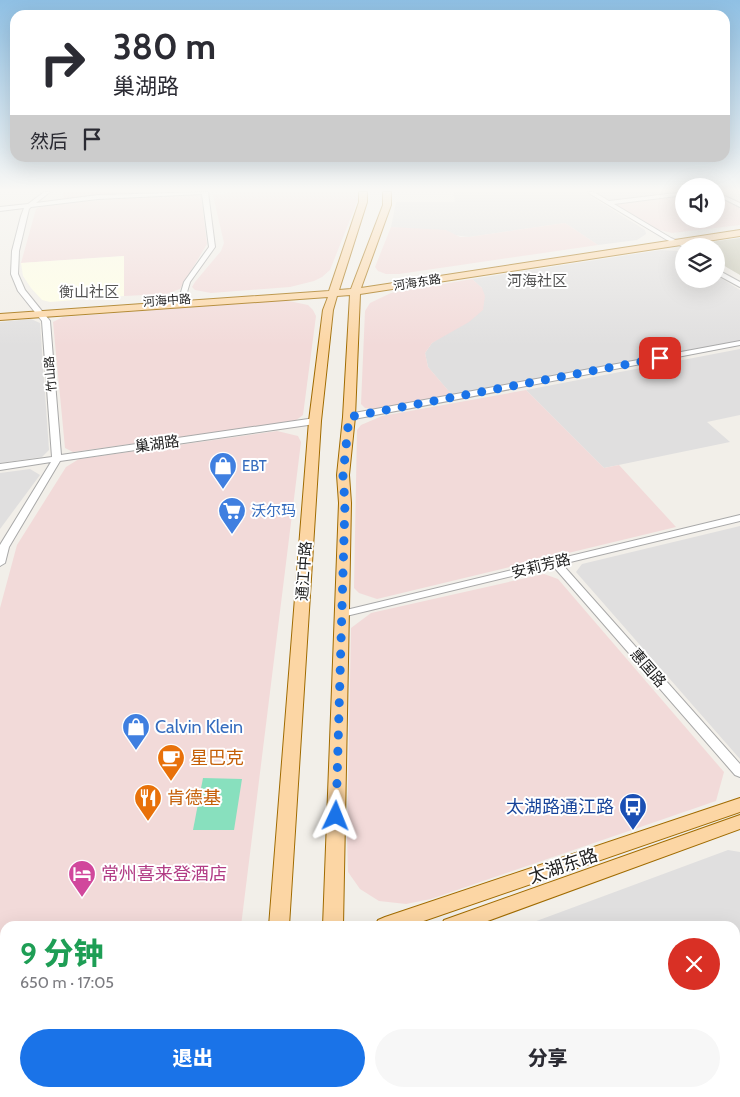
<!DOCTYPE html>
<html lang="zh">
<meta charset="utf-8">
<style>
:root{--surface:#fff;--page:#f7f7f7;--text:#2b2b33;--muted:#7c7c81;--accent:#1a73e8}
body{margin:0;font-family:Cabin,"Noto Sans SC",sans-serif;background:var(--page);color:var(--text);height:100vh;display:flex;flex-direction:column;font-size:19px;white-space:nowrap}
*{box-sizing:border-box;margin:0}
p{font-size:16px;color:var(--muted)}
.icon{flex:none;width:28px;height:28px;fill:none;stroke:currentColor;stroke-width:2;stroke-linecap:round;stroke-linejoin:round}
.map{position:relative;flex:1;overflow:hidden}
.panel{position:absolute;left:0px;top:921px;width:740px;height:176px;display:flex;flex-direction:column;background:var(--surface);border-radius:15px 15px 0 0;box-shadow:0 5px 20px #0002}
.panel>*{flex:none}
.top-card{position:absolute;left:10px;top:10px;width:720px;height:152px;border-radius:15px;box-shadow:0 5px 20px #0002;background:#fff;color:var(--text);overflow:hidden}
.buttons{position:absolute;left:675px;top:178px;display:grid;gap:10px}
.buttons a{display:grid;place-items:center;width:50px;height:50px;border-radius:50%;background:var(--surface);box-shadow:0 5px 20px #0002;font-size:25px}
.pin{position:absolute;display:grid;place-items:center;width:42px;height:42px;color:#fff;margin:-21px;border-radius:10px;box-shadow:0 2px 8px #0006}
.me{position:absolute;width:55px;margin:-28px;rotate:2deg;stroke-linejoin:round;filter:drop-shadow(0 0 4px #0008)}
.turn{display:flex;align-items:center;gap:18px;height:105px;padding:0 20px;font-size:22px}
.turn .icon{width:65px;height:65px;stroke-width:2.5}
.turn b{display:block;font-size:35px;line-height:42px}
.then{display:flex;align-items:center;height:48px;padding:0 20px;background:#0003;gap:10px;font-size:19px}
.round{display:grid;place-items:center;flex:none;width:52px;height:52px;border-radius:26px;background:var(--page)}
.head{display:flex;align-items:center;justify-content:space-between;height:85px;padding:0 20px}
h1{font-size:30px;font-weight:800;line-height:38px;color:#1e9e55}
.primary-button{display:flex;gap:10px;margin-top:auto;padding:10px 20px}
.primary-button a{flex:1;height:58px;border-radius:30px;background:var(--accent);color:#fff;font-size:20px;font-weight:800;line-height:58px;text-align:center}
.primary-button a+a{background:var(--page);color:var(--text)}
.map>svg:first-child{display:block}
.residential{fill:#e0dfdf}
.commercial{fill:#f2dad9}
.education{fill:#ffffe5}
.construction{fill:#c7c7b4}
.pitch{fill:#88e0be}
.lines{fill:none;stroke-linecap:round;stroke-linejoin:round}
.minor-casing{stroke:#a9a9a9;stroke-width:2}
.major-casing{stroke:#a06b00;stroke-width:2}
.minor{fill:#fff;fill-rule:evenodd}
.major{fill:#fcd6a4;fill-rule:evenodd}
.route{stroke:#1a73e8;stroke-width:9;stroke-dasharray:0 16.2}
.labels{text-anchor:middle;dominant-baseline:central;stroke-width:4;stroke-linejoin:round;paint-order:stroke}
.far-street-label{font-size:12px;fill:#222;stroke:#fff}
.far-quarter-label{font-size:15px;fill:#555;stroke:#fff}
.street-label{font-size:15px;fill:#222;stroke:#fff}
.shop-label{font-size:15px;fill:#366cbe;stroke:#fff;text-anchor:start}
.near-shop-label{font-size:18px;fill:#366cbe;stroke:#fff;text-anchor:start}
.near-food-label{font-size:18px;fill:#c56008;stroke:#fff;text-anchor:start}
.near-transit-label{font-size:18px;fill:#164399;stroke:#fff;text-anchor:end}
.near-street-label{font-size:18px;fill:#222;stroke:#fff}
.near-hotel-label{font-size:18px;fill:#b23c85;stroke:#fff;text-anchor:start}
</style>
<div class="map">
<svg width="740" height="1097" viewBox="0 0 740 1097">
<rect width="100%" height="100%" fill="#f2efe9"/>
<g class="residential">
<polygon points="453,192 584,192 645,230 646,234 637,240 598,245 565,223 469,237 391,227 396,202 455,202"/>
<polygon points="596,192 674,192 615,200 608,200"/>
<polygon points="661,250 677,251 684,255 684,279 716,279 716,275 740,290 740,343 452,395 428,367 425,353 432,343 445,334 482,288 472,279"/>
<polygon points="31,319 40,323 49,450 42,457 0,463 0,322"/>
<polygon points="740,349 740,415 707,422 730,442 604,468 526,390"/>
<polygon points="30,469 40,475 0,529 0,473"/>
<polygon points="740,526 740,759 576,572 582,564"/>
<polygon points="728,850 740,852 740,1097 348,1097 348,1092 735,1092 735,926 523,926"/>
<polygon points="75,1093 209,1092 212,1097 60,1097"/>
</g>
<g class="commercial">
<polygon points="63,192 182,192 64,199"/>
<polygon points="238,192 361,192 330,270 322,277 314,281 290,287 211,293 195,290 192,287 195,282 221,251 224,243 213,195"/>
<polygon points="684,193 684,219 716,219 716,195 740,208 740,225 672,233 656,229 615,205 618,202"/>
<polygon points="196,194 201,196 207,244 180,289 166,294 124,296 123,256 21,263 36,209 44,205 102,200"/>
<polygon points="565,223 598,245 399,274 386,274 378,271 375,267 391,227 446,230 460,237 469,237"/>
<polygon points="472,279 482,288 485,296 483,310 469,322 432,343 425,353 428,367 452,395 375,409 365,408 361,404 365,311 370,303 391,293"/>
<polygon points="284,300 308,305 313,310 316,316 303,415 295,421 73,452 65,448 53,322 63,317"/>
<polygon points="526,390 604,468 619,465 676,527 377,599 359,593 354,588 357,430 361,425 382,416"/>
<polygon points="277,431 298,436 301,442 241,926 5,926 5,1034 0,1036 0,608 17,545 66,467 79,459"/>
<polygon points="544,574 558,579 724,772 716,801 431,899 406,904 379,901 360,889 348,872 347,837 351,628 371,613"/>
</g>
<polygon class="education" points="124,256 124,296 50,302 42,300 31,288 23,276 21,263"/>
<polygon class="construction" points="740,238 740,275 716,261 716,246 699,246 702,243"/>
<polygon class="pitch" points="203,778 242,779 234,830 193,830"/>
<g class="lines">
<defs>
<g id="minor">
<polygon points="44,192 50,192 36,203 98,195 208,192 215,247 190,282 185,299 182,301 179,299 184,282 209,247 202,194 98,199 31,207 29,209 19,251 18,274 25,290 50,321 61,455 315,418 319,421 315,424 60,461 9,547 5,563 0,566 0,545 51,462 0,470 0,464 52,457 42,321 18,291 11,274 12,251 21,216 24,208 0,211 0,207 28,204"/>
<polygon points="587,192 594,192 609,201 684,192 684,195 614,204 671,238 689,246 684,247 667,240"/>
<polygon points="716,192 740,203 740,207 716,195"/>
<polygon points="716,269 740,282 740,287 716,274"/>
<polygon points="740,341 740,345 349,420 345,417 349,414"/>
<polygon points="740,515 740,521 562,564 740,764 740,777 735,775 553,566 342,617 337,614 342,611"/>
</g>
<g id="major">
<polygon points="359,192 367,192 367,202 339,290 351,289 383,205 383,192 391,192 391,205 361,288 740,230 740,236 360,294 355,417 349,475 351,503 343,926 323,926 339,503 337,475 343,417 350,295 337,296 333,310 321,421 289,926 269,926 309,421 323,310 328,297 0,320 0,314 329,291 359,202"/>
<polygon points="740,798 740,812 409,926 375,926 378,920 385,917"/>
<polygon points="740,815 740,829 474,926 441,926 444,920"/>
<polygon points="5,1039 5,1061 0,1063 0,1041"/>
<polygon points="5,1079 5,1092 15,1092 13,1097 0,1097 0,1081"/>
<polygon points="255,1092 278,1092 278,1097 254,1097"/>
<polygon points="308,1092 331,1092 331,1097 307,1097"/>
</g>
</defs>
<use href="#minor" class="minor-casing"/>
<use href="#major" class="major-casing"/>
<use href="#minor" class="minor"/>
<use href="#major" class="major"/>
</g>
<linearGradient id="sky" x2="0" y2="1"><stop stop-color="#8fc0e4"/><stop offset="0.55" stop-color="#f9f8f5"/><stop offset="1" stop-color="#f9f8f5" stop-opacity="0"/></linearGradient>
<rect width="740" height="346" fill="url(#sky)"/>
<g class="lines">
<polyline class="route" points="336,816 345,503 343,476 349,417 660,358"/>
</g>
<defs>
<symbol id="shop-pin" viewBox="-11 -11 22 30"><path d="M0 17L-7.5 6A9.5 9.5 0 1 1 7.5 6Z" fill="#3f7fe0" stroke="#fff"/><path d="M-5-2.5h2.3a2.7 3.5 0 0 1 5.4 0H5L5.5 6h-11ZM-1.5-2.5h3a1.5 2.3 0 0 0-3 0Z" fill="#fff"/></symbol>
<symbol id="supermarket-pin" viewBox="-11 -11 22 30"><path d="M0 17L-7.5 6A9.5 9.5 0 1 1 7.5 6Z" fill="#3f7fe0" stroke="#fff"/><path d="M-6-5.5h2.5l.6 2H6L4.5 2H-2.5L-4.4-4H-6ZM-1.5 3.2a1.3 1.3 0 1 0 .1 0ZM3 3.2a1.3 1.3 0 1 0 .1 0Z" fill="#fff"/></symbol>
<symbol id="cafe-pin" viewBox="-11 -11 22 30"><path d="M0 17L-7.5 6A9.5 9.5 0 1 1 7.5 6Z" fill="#e8710a" stroke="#fff"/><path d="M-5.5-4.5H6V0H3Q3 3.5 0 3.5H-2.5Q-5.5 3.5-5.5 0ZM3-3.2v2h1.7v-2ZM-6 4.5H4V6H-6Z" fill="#fff"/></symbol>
<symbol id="restaurant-pin" viewBox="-11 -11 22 30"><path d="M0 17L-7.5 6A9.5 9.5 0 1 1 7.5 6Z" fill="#e8710a" stroke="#fff"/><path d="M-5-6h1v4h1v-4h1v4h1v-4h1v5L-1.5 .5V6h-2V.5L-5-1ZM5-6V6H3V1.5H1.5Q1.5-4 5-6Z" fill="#fff"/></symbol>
<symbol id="bus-pin" viewBox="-11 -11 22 30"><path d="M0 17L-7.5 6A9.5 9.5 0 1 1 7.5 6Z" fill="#1a4fb4" stroke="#fff"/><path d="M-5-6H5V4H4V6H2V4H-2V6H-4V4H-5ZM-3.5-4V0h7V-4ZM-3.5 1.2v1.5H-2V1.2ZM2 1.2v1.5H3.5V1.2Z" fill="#fff"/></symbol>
<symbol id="hotel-pin" viewBox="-11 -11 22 30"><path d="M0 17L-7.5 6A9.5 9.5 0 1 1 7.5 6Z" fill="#d1479c" stroke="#fff"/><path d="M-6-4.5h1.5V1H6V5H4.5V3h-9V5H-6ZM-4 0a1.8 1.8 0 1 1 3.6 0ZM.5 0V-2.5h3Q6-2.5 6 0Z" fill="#fff"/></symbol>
</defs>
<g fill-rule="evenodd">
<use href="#shop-pin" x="207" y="450" width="32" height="43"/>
<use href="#supermarket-pin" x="216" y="495" width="32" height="43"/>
<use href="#shop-pin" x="120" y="711" width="32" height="43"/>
<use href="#cafe-pin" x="155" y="742" width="32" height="43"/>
<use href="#restaurant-pin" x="132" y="782" width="32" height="43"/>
<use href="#bus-pin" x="617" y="791" width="32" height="43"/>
<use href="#hotel-pin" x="66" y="858" width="32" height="43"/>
</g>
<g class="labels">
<g class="far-street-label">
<text transform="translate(417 282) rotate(-9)">河海东路</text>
<text transform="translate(167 300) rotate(-4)">河海中路</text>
<text transform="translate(50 374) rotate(-95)">竹山路</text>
</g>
<g class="far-quarter-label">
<text x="537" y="281">河海社区</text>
<text x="89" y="292">衡山社区</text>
</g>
<g class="street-label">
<text transform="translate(157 444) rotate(-8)">巢湖路</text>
<text transform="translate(541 566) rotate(-14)">安莉芳路</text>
<text transform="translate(304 571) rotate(-86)">通江中路</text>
<text transform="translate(648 668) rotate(49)">惠国路</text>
</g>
<g class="shop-label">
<text x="242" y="466">EBT</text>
<text x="251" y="511">沃尔玛</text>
</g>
<g class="near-shop-label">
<text x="155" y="727">Calvin Klein</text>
</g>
<g class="near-food-label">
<text x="190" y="758">星巴克</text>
<text x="167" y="798">肯德基</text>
</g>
<g class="near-transit-label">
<text x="614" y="807">太湖路通江路</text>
</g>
<g class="near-street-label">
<text transform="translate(563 866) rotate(-19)">太湖东路</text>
</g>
<g class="near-hotel-label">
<text x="101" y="874">常州喜来登酒店</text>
</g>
</g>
</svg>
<div class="buttons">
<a><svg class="icon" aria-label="sound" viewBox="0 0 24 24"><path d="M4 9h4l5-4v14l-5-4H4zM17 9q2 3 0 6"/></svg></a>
<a><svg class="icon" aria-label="layers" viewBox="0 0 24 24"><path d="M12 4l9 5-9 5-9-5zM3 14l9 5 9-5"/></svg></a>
</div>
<div class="pin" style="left:660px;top:358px;background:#d93025"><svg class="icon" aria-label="arrive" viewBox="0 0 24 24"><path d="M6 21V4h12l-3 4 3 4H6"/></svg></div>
<svg class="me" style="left:336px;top:816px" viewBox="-20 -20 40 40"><path d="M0-17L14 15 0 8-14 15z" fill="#1a73e8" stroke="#fff" stroke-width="4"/></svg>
<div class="top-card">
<div class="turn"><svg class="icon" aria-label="right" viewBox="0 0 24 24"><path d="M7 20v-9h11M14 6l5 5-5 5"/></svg><div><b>380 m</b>巢湖路</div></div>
<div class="then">然后<svg class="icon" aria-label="arrive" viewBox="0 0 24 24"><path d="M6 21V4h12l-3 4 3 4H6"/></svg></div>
</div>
<section class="panel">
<div class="head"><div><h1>9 分钟</h1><p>650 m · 17:05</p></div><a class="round" style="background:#d93025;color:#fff"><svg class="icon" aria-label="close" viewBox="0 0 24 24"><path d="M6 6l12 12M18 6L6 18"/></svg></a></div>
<div class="primary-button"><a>退出</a><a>分享</a></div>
</section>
</div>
